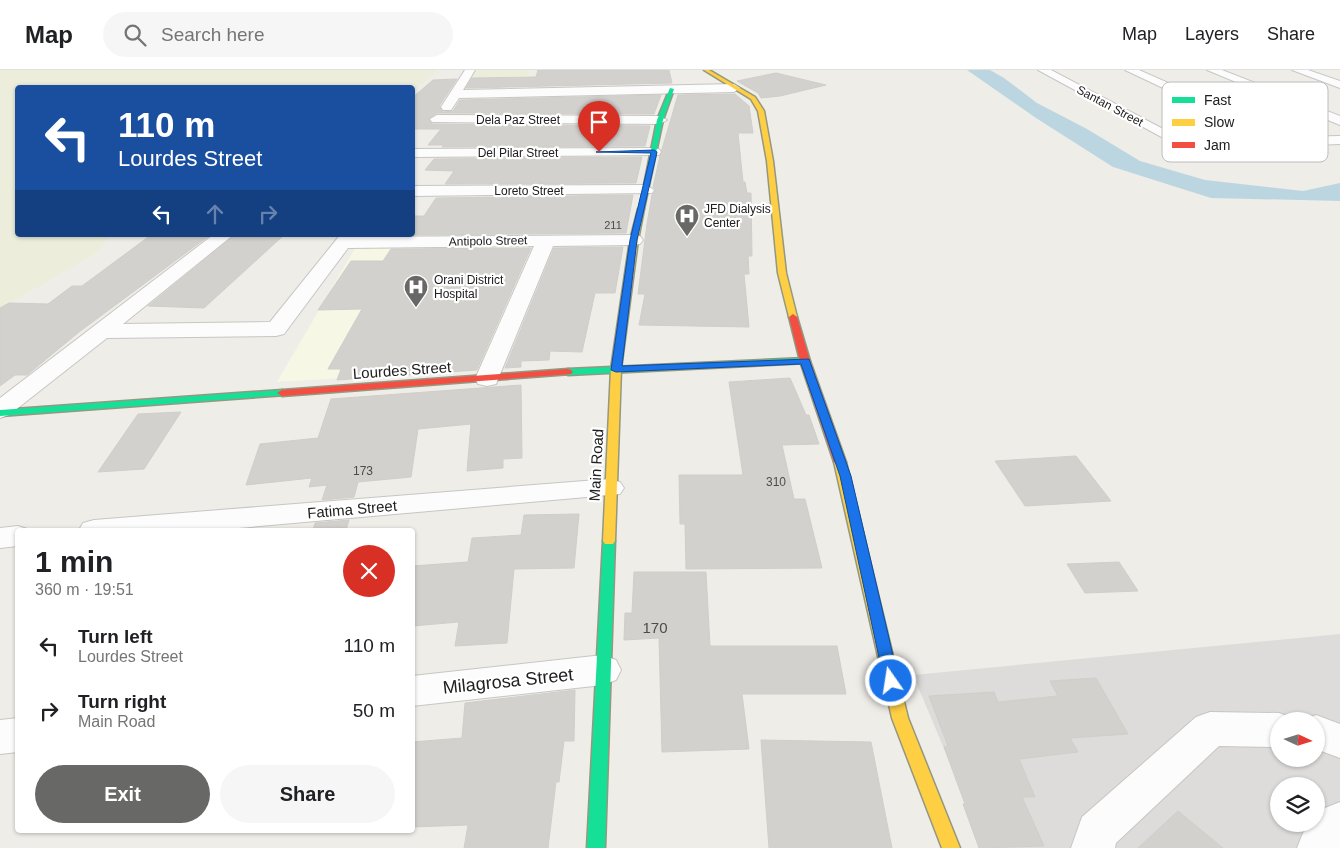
<!DOCTYPE html>
<meta charset="utf-8">
<style>
:root{--surface:#fff;--page:#f6f6f6;--text:#202124;--muted:#757577;--line:#e0e0e0;--accent:#686866}
body{margin:0;font-family:Helvetica,sans-serif;background:var(--page);color:var(--text);height:100vh;display:flex;flex-direction:column;font-size:19px;white-space:nowrap}
*{box-sizing:border-box;margin:0}
p{font-size:16px;color:var(--muted)}
.icon{flex:none;width:28px;height:28px;fill:none;stroke:currentColor;stroke-width:2;stroke-linecap:round;stroke-linejoin:round}
.map{position:relative;flex:1;overflow:hidden}
.panel{position:absolute;left:15px;top:458px;width:400px;height:305px;display:flex;flex-direction:column;background:var(--surface);border-radius:5px;box-shadow:0 1px 4px #0004}
.panel>*{flex:none}
.banner{position:absolute;left:15px;top:15px;width:400px;height:152px;border-radius:5px;box-shadow:0 1px 4px #0004;background:#1a4fa0;color:#fff;overflow:hidden}
.needle{width:32px;rotate:94deg}
.fabs{position:absolute;left:1270px;top:642px;display:grid;gap:10px}
.fabs a{display:grid;place-items:center;width:55px;height:55px;border-radius:50%;background:var(--surface);box-shadow:0 1px 4px #0004;font-size:25px}
.pin{position:absolute;display:grid;place-items:center;width:42px;height:42px;color:#fff;margin:-51px -21px;border-radius:50% 50% 50% 0;rotate:-45deg;box-shadow:0 0 5px #0007}
.pin .icon{rotate:45deg}
.me{position:absolute;width:55px;margin:-28px;rotate:347deg;stroke-linejoin:round;filter:drop-shadow(0 0 4px #0008)}
.turn{display:flex;align-items:center;gap:18px;height:105px;padding:0 20px;font-size:22px}
.turn .icon{width:65px;height:65px;stroke-width:2.5}
.turn b{display:block;font-size:35px;line-height:42px}
.lanes{display:flex;align-items:center;height:48px;padding:0 20px;background:#0003;justify-content:center;gap:25px;direction:ltr}
.lanes .off{opacity:.35}
.round{display:grid;place-items:center;flex:none;width:52px;height:52px;border-radius:26px;background:var(--page)}
.overview{display:flex;align-items:center;justify-content:space-between;height:85px;padding:0 20px}
h1{font-size:30px;font-weight:600;line-height:38px}
.cta{display:flex;gap:10px;margin-top:auto;padding:10px 20px}
.cta a{flex:1;height:58px;border-radius:30px;background:var(--accent);color:#fff;font-size:20px;font-weight:600;line-height:58px;text-align:center}
.cta a+a{background:var(--page);color:var(--text)}
ul{padding:0;list-style:none}
li{display:flex;align-items:center;gap:15px;height:65px;padding:0 20px}
li div{flex:1}
li b{display:block;font-size:19px}
li em{font-style:normal}
header{display:flex;align-items:center;gap:30px;box-sizing:border-box;height:70px;padding:0 25px;background:var(--surface);border-bottom:1px solid var(--line)}
header strong{font-size:24px}
nav{display:flex;gap:28px;margin-inline-start:auto;font-size:18px}
.search{width:350px;height:45px;background:var(--page);display:flex;align-items:center;gap:12px;box-sizing:border-box;padding:0 18px;border-radius:28px;color:var(--muted);font-size:19px}
.map>svg:first-child{display:block}
.residential{fill:#dddcda;fill-rule:evenodd}
.education{fill:#f6f7e4}
.farmland{fill:#eceedb}
.water{fill:#bcd6e1}
.building{fill:#d2d1cd;stroke:#d1cec9}
.lines{fill:none;stroke-linecap:round;stroke-linejoin:round}
.street-casing{stroke:#c7c6c4;stroke-width:2}
.fast-casing{stroke:#949880;stroke-width:3}
.slow-casing{stroke:#949880;stroke-width:3}
.jam-casing{stroke:#949880;stroke-width:3}
.street{fill:#fcfcfc;fill-rule:evenodd}
.fast{fill:#16e098;fill-rule:evenodd}
.slow{fill:#ffcf43;fill-rule:evenodd}
.jam{fill:#f24e42;fill-rule:evenodd}
.route{fill:#1a73e8;stroke:#114b97}
.labels{text-anchor:middle;dominant-baseline:central;stroke-width:4.5;stroke-linejoin:round;paint-order:stroke}
.far-number-label{font-size:11px;fill:#4c4c4b}
.far-street-label{font-size:12px;fill:#202020;stroke:#fff}
.far-poi-label{font-size:12px;fill:#202020;stroke:#fff;text-anchor:start}
.number-label{font-size:12px;fill:#4c4c4b}
.street-label{font-size:15px;fill:#202020;stroke:#fff}
.near-number-label{font-size:15px;fill:#4c4c4b}
.near-street-label{font-size:18px;fill:#202020;stroke:#fff}
.key{fill:#fff;stroke:#bcbcbc;stroke-width:1}
.key-label{font-size:14px;fill:#202020}
</style>
<header>
<strong>Map</strong>
<div class="search"><svg class="icon" aria-label="search" viewBox="0 0 24 24"><circle cx="10" cy="10" r="6"/><path d="M15 15l6 6"/></svg>Search here</div>
<nav><a>Map</a><a>Layers</a><a>Share</a></nav>
</header>
<div class="map">
<svg width="1340" height="778" viewBox="0 0 1340 778">
<rect width="100%" height="100%" fill="#eeede8"/>
<path class="residential" d="M1340,564v214h-354l-73,-173zM1279,651h37v38h-37zM1279,716h37v38h-37z"/>
<polygon class="education" points="539,173 484,300 277,312 357,175"/>
<g class="farmland">
<polygon points="0,0 438,0 413,21 412,18 18,18 18,165 111,165 96,183 0,239"/>
<polygon points="465,0 530,0 528,6 465,8"/>
</g>
<polygon class="water" points="967,0 990,0 1004,8 1037,33 1087,59 1140,91 1205,110 1303,121 1340,113 1340,131 1211,128 1113,97 1036,48"/>
<g class="building">
<polygon points="538,0 669,0 672,13 466,18 472,8 536,7"/>
<polygon points="776,3 826,15 780,26 761,28 758,23 737,11"/>
<polygon points="457,9 439,36 443,42 453,41 460,30 661,25 654,44 437,43 428,49 432,54 650,56 645,76 442,77 444,75 428,75 441,59 412,59 412,28 433,10"/>
<polygon points="735,24 749,36 753,63 738,63 743,112 745,112 747,123 751,123 752,186 748,186 749,204 744,204 749,257 639,255 645,224 638,224 647,154 652,125 656,120 653,117 660,86 678,25"/>
<polygon points="642,87 636,113 445,114 454,101 425,100 434,89"/>
<polygon points="633,125 626,163 412,165 412,146 424,146 436,128"/>
<polygon points="151,165 210,165 79,262 27,305 15,305 0,316 0,238 9,233 48,234 72,216 82,216"/>
<polygon points="235,165 284,165 204,238 148,236"/>
<polygon points="623,177 615,223 595,223 582,282 550,281 549,290 521,291 521,297 505,298 554,178"/>
<polygon points="531,178 477,300 337,310 341,299 328,299 362,239 318,240 351,191 383,191 391,179"/>
<polygon points="790,308 806,345 809,345 819,374 782,375 794,429 805,429 822,498 686,499 685,454 680,454 679,405 743,405 729,312"/>
<polygon points="521,315 522,388 503,389 503,398 467,401 471,354 418,359 411,407 358,412 354,427 322,430 327,415 309,417 312,408 246,415 260,374 318,368 331,329"/>
<polygon points="181,342 144,399 98,402 138,344"/>
<polygon points="1076,386 1111,431 1025,436 995,391"/>
<polygon points="579,444 574,498 514,499 507,573 455,576 459,552 412,556 412,496 468,492 472,468 521,465 524,445"/>
<polygon points="349,450 346,460 313,460 315,453"/>
<polygon points="1119,492 1138,521 1085,523 1067,494"/>
<polygon points="634,502 706,502 710,576 837,576 846,624 742,624 749,679 662,682 659,568 624,570 625,543 632,543"/>
<polygon points="1096,608 1128,664 1070,668 1078,682 1019,689 1035,727 1022,727 1044,776 979,778 963,734 965,734 944,677 948,676 929,626 994,622 998,632 1058,626 1050,611"/>
<polygon points="575,620 574,671 564,671 559,712 556,712 548,778 464,778 468,755 412,757 412,672 462,668 465,633"/>
<polygon points="761,670 871,672 892,778 769,778"/>
<polygon points="1178,741 1223,778 1138,778"/>
</g>
<g class="lines">
<defs>
<g id="street">
<polygon points="465,0 475,0 463,20 734,14 740,18 734,22 459,28 451,40 443,40 441,37"/>
<polygon points="1038,0 1051,0 1186,71 1269,68 1125,0 1139,0 1290,67 1340,66 1340,74 1201,79 1211,86 1204,90"/>
<polygon points="1207,0 1222,0 1340,46 1340,55"/>
<polygon points="1292,0 1308,0 1340,11 1340,18"/>
<polygon points="437,45 660,46 667,50 660,54 432,52 430,49"/>
<polygon points="654,78 659,79 661,82 659,85 412,87 412,79"/>
<polygon points="646,115 654,120 652,123 412,126 412,116"/>
<polygon points="213,165 233,165 123,254 270,252 340,165 358,165 356,167 634,165 640,166 643,170 640,174 634,175 553,176 496,314 487,316 478,314 475,309 534,176 348,178 284,264 276,266 107,268 9,345 0,348 0,328"/>
<polygon points="610,409 620,412 624,418 620,424 216,460 79,460 83,453 94,450"/>
<polygon points="18,456 30,460 18,460 18,476 0,478 0,458"/>
<polygon points="603,585 616,590 621,600 616,610 603,615 412,636 412,606"/>
<polygon points="1210,642 1279,643 1293,648 1294,651 1279,651 1279,677 1219,676 1116,773 1115,778 1071,778 1082,747 1196,647"/>
<polygon points="1316,645 1340,654 1340,688 1316,679 1316,651 1302,651"/>
<polygon points="18,648 18,682 0,684 0,650"/>
<polygon points="1340,732 1340,778 1297,778 1303,763 1311,754 1316,754 1316,748 1325,738"/>
</g>
<g id="fast">
<polygon points="670,18 674,19 663,50 644,139 639,140 657,50"/>
<polygon points="805,288 810,291 808,293 568,305 563,302 568,299"/>
<polygon points="282,320 287,323 286,325 0,346 0,340"/>
<polygon points="609,467 613,468 615,471 605,778 587,778 603,471 605,468"/>
</g>
<g id="slow">
<polygon points="704,0 709,0 755,27 764,41 773,91 786,203 797,247 796,249 790,249 789,247 778,203 767,91 758,41 751,29"/>
<polygon points="641,137 644,139 638,170 621,299 615,471 613,474 605,474 603,471 611,299 630,170 638,139"/>
<polygon points="840,389 846,392 908,648 960,778 942,778 892,648 834,392"/>
</g>
<g id="jam">
<polygon points="793,244 797,247 810,291 846,392 844,394 836,394 834,392 800,291 789,247"/>
<polygon points="568,299 571,300 573,302 571,304 282,326 277,323 282,320"/>
</g>
</defs>
<use href="#street" class="street-casing"/>
<use href="#fast" class="fast-casing"/>
<use href="#slow" class="slow-casing"/>
<use href="#jam" class="jam-casing"/>
<use href="#street" class="street"/>
<use href="#fast" class="fast"/>
<use href="#slow" class="slow"/>
<use href="#jam" class="jam"/>
</g>
<polygon class="route" points="654,80 657,82 637,170 622,296 809,289 851,406 899,611 897,615 891,617 886,615 884,611 840,406 801,294 616,302 611,300 630,170 651,83 596,82"/>
<defs>
<symbol id="hospital-pin" viewBox="-11 -11 22 30"><path d="M0 17L-7.5 6A9.5 9.5 0 1 1 7.5 6Z" fill="#686866" stroke="#fff"/><path d="M-5-5h3v3.5h4V-5h3V5h-3V1.5h-4V5h-3Z" fill="#fff"/></symbol>
</defs>
<g fill-rule="evenodd">
<use href="#hospital-pin" x="673" y="132" width="28" height="38"/>
<use href="#hospital-pin" x="402" y="203" width="28" height="38"/>
</g>
<g class="labels">
<g class="far-number-label">
<text x="613" y="155">211</text>
</g>
<g class="far-street-label">
<text transform="translate(1110 36) rotate(28)">Santan Street</text>
<text x="518" y="50">Dela Paz Street</text>
<text x="518" y="83">Del Pilar Street</text>
<text x="529" y="121">Loreto Street</text>
<text transform="translate(488 171) rotate(-1)">Antipolo Street</text>
</g>
<g class="far-poi-label">
<text x="704" y="139">JFD Dialysis<tspan x="704" dy="14">Center</tspan></text>
<text x="434" y="210">Orani District<tspan x="434" dy="14">Hospital</tspan></text>
</g>
<g class="number-label">
<text x="363" y="401">173</text>
<text x="776" y="412">310</text>
</g>
<g class="street-label">
<text transform="translate(402 300) rotate(-4)">Lourdes Street</text>
<text transform="translate(596 395) rotate(-87)">Main Road</text>
<text transform="translate(352 439) rotate(-5)">Fatima Street</text>
</g>
<g class="near-number-label">
<text x="655" y="557">170</text>
</g>
<g class="near-street-label">
<text transform="translate(508 611) rotate(-6)">Milagrosa Street</text>
</g>
</g>
<rect x="1162" y="12" width="166" height="80" rx="8" class="key"/>
<rect x="1172" y="27" width="23" height="6" fill="#16e098"/>
<rect x="1172" y="49" width="23" height="7" fill="#ffcf43"/>
<rect x="1172" y="72" width="23" height="6" fill="#f24e42"/>
<g class="key-label">
<text x="1204" y="35">Fast</text>
<text x="1204" y="57">Slow</text>
<text x="1204" y="80">Jam</text>
</g>
</svg>
<div class="fabs">
<a><svg class="needle" viewBox="-14 -14 28 28"><path d="M0-13l5 13h-10z" fill="#e53935"/><path d="M0 13l5-13h-10z" fill="#757577"/></svg></a>
<a><svg class="icon" aria-label="layers" viewBox="0 0 24 24"><path d="M12 4l9 5-9 5-9-5zM3 14l9 5 9-5"/></svg></a>
</div>
<div class="pin" style="left:599px;top:82px;background:#d93025"><svg class="icon" aria-label="arrive" viewBox="0 0 24 24"><path d="M6 21V4h12l-3 4 3 4H6"/></svg></div>
<svg class="me" style="left:891px;top:611px" viewBox="-20 -20 40 40"><circle r="17" fill="#1a73e8" stroke="#fff" stroke-width="3"/><path d="M0-11L8 9 0 5-8 9z" fill="#fff"/></svg>
<div class="banner">
<div class="turn"><svg class="icon" aria-label="left" viewBox="0 0 24 24"><path d="M17 20v-9H6M10 6l-5 5 5 5"/></svg><div><b>110 m</b>Lourdes Street</div></div>
<div class="lanes"><svg class="icon" aria-label="left" viewBox="0 0 24 24"><path d="M17 20v-9H6M10 6l-5 5 5 5"/></svg><svg class="icon off" aria-label="ahead" viewBox="0 0 24 24"><path d="M12 20V5M6 11l6-6 6 6"/></svg><svg class="icon off" aria-label="right" viewBox="0 0 24 24"><path d="M7 20v-9h11M14 6l5 5-5 5"/></svg></div>
</div>
<section class="panel">
<div class="overview"><div><h1>1 min</h1><p>360 m · 19:51</p></div><a class="round" style="background:#d93025;color:#fff"><svg class="icon" aria-label="close" viewBox="0 0 24 24"><path d="M6 6l12 12M18 6L6 18"/></svg></a></div>
<ul>
<li><svg class="icon" aria-label="left" viewBox="0 0 24 24"><path d="M17 20v-9H6M10 6l-5 5 5 5"/></svg><div><b>Turn left</b><p>Lourdes Street</p></div><em>110 m</em></li>
<li><svg class="icon" aria-label="right" viewBox="0 0 24 24"><path d="M7 20v-9h11M14 6l5 5-5 5"/></svg><div><b>Turn right</b><p>Main Road</p></div><em>50 m</em></li>
</ul>
<div class="cta"><a>Exit</a><a>Share</a></div>
</section>
</div>
